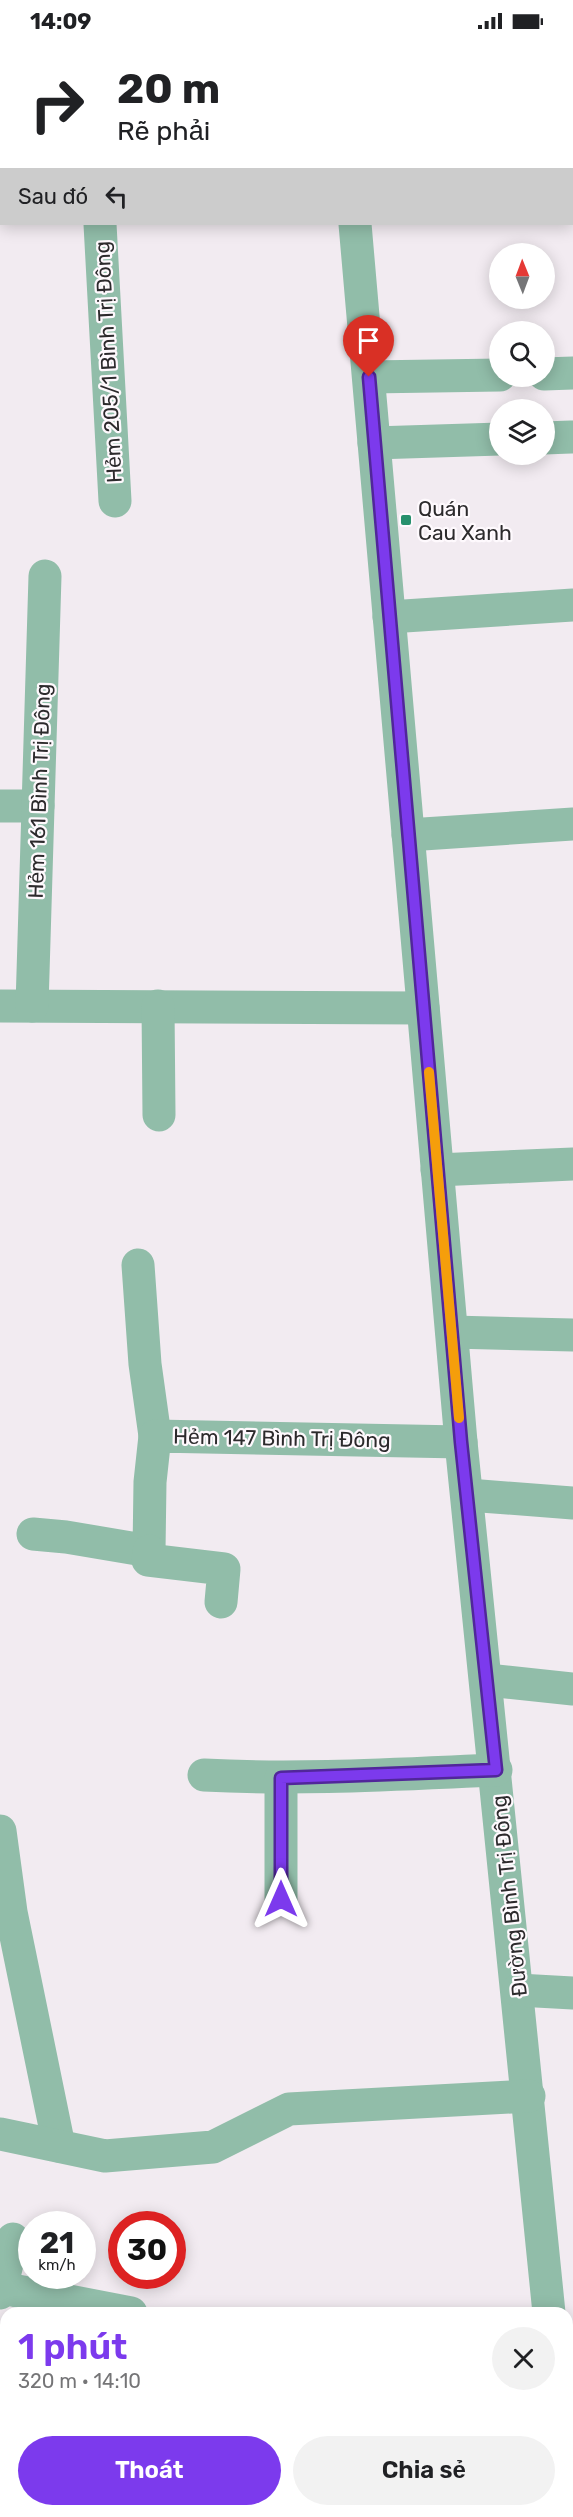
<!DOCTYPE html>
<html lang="vi">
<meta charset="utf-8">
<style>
:root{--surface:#fff;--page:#f2f2f2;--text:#202124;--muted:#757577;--accent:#7c3aed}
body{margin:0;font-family:Rubik,sans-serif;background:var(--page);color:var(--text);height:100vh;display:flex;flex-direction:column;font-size:22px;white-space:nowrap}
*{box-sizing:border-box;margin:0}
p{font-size:20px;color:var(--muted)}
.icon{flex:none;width:33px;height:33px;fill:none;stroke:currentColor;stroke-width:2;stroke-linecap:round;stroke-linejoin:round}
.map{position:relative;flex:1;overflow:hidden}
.side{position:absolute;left:0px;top:2265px;width:573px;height:210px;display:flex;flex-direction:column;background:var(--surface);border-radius:18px 18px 0 0;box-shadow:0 3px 15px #0003}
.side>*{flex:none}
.top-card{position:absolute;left:0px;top:0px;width:573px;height:183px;box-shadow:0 3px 15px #0003;background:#fff;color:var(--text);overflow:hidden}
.needle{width:39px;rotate:359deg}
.buttons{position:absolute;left:489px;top:201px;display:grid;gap:12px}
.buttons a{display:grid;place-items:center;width:66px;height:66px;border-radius:50%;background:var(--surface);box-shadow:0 3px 15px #0003;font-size:30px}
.speed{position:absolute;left:18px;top:2169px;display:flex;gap:12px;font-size:30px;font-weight:700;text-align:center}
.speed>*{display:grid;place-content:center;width:78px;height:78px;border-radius:50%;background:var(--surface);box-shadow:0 3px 15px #0003;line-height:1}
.speed small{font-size:15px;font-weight:400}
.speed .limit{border:9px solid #d22;background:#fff;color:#111}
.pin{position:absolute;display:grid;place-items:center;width:51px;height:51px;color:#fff;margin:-62px -26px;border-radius:50% 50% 50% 0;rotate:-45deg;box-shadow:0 0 6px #0007}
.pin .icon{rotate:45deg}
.me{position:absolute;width:66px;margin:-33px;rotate:0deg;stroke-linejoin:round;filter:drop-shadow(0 0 4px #0008)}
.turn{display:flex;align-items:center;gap:21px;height:126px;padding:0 18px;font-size:27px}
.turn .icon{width:78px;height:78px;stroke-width:2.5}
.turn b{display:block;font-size:42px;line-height:51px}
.then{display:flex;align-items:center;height:57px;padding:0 18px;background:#0003;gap:12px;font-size:22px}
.round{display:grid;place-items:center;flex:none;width:63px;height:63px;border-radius:32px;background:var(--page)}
.overview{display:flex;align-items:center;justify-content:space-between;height:102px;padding:0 18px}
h1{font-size:36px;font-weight:600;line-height:45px;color:var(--accent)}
.action{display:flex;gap:12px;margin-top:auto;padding:12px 18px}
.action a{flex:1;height:69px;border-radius:36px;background:var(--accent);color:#fff;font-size:24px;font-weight:600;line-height:69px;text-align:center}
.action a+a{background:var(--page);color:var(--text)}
.status{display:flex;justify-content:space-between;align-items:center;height:42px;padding:0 30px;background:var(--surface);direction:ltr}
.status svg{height:16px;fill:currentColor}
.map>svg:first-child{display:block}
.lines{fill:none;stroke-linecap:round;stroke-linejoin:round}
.minor{stroke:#91bda9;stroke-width:33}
.route-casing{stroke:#51269a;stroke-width:15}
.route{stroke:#7c3aed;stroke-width:10}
.slow{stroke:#f59e0b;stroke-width:10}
.poi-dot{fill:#27906d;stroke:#fef9fd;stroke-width:2}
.labels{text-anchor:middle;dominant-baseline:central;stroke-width:4.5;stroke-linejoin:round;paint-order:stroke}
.street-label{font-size:21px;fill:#2c2a2c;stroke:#fef9fd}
.poi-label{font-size:21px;fill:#2c2a2c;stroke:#fef9fd;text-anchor:start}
</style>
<div class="status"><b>14:09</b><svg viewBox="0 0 49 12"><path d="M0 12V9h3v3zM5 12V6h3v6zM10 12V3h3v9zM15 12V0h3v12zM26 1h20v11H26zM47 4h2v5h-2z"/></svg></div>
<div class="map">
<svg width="573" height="2475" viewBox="0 0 573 2475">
<rect width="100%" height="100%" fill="#f2ebf1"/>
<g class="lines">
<g class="minor">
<polyline points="87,0 87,2"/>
<polyline points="341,0 341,2"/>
<polyline points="0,102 2,102"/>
<polyline points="100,182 115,459"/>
<polyline points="355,182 461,1400 549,2271"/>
<polyline points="544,332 573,331"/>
<polyline points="369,335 500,333"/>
<polyline points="544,396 571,395"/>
<polyline points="374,401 500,397"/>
<polyline points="389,575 573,563"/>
<polyline points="0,764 38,764"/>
<polyline points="408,793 573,782"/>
<polyline points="0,964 423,966"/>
<polyline points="32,964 45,534"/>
<polyline points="158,964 159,1073"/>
<polyline points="437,1128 573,1122"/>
<polyline points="138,1223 145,1322 155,1394"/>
<polyline points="452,1290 573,1293"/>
<polyline points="468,1453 573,1461"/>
<polyline points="33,1492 66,1495 149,1509 150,1440 155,1394 461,1400"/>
<polyline points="149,1509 148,1518 224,1527 221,1560"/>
<polyline points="487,1638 573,1647"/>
<path d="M204,1733c97,5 195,-1 292,-5"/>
<polyline points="281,1736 281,1857"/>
<polyline points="0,1789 11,1870 59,2104"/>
<polyline points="518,1948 573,1951"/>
<polyline points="0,2092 105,2114 213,2105 289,2067 529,2054"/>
<polyline points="2,2246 131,2271"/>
<polyline points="0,2251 13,2197"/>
<polyline points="567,2374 573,2374"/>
<polyline points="246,2469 282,2475"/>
<polyline points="76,2475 78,2469"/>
<polyline points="201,2475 202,2469"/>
<polyline points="560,2475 561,2469"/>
</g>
</g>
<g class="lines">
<defs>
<polyline id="route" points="281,1857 281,1736 496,1728 461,1400 369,335"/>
</defs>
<use href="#route" class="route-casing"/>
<use href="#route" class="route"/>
<polyline class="slow" points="429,1030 459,1376"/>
</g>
<rect class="poi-dot" x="400" y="472" width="12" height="12" rx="3"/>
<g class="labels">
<g class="street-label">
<text transform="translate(108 320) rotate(-93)">Hẻm 205/1 Bình Trị Đông</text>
<text transform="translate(39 749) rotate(-88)">Hẻm 161 Bình Trị Đông</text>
<text transform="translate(282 1396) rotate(1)">Hẻm 147 Bình Trị Đông</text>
<text transform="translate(509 1854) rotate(-96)">Đường Bình Trị Đông</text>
</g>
<g class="poi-label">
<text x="418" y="466">Quán<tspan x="418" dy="24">Cau Xanh</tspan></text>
</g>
</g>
</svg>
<div class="buttons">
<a><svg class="needle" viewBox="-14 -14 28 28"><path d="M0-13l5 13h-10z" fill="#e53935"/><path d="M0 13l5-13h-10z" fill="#757577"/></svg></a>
<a><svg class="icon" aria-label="search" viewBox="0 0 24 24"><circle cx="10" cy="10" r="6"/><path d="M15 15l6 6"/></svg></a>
<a><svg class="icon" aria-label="layers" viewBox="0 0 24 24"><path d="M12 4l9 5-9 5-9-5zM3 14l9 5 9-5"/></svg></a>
</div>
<div class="speed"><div>21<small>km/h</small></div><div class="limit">30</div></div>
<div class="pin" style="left:369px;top:335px;background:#d93025"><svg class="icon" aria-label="arrive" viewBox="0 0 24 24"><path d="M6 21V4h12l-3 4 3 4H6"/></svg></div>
<svg class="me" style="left:281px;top:1857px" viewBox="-20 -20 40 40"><path d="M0-17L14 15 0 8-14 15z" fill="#7c3aed" stroke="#fff" stroke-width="4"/></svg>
<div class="top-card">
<div class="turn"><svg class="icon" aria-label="right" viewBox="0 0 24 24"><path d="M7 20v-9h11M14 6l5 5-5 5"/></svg><div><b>20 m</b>Rẽ phải</div></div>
<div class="then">Sau đó<svg class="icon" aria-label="left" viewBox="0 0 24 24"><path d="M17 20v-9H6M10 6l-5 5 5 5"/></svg></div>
</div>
<section class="side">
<div class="overview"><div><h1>1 phút</h1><p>320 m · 14:10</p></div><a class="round"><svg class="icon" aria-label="close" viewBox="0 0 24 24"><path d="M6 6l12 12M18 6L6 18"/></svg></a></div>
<div class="action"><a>Thoát</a><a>Chia sẻ</a></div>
</section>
</div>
